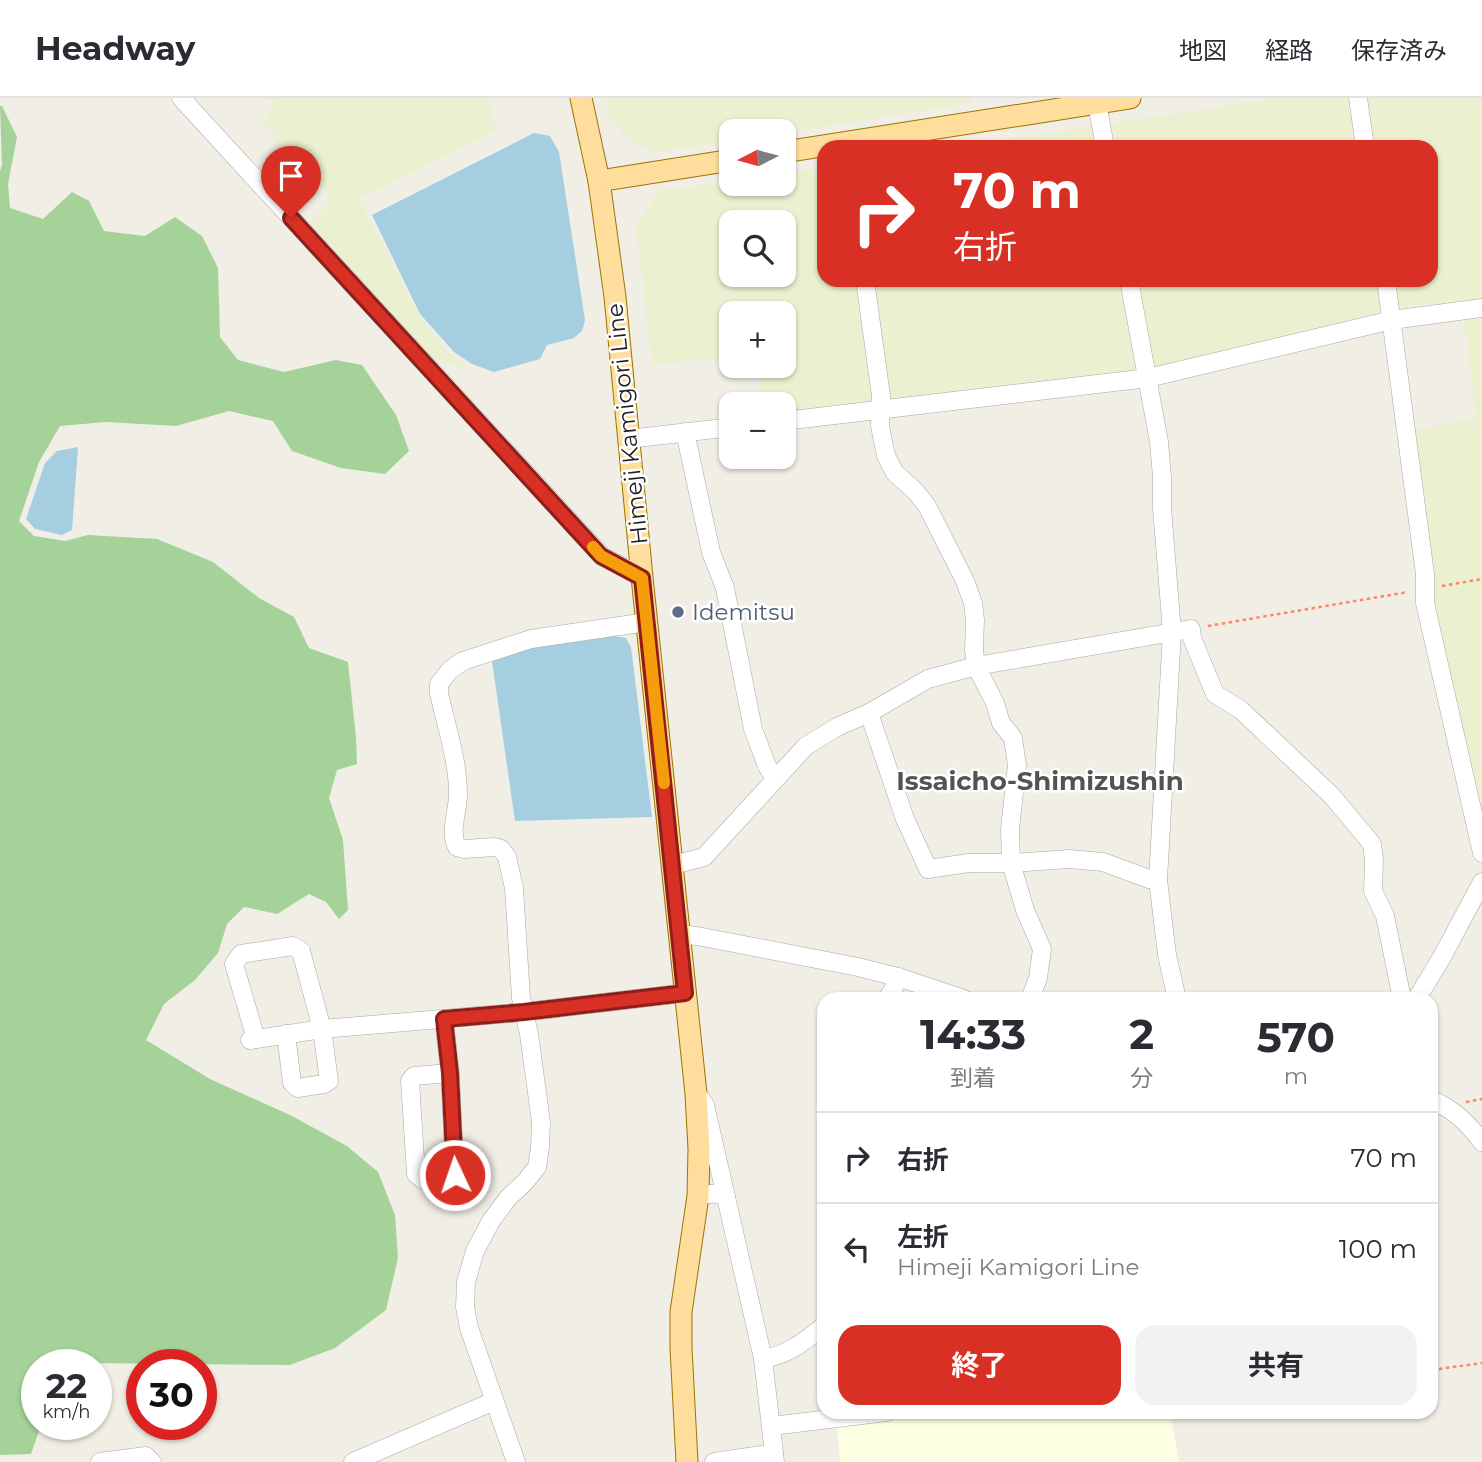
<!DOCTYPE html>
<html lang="ja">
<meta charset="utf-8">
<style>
:root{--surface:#fff;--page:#f2f2f3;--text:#2b2b33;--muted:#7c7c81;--line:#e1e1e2;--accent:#d93025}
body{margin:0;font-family:Montserrat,"Noto Sans JP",sans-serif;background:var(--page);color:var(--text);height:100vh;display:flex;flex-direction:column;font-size:26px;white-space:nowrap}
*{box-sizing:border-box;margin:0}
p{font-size:23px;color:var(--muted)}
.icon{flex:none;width:38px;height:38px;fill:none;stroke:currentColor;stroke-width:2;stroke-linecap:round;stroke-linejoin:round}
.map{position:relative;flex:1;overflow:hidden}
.details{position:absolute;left:817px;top:894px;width:621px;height:427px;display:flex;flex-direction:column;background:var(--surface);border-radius:21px;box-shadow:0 2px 5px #0004}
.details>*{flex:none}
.top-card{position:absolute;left:817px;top:42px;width:621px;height:147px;border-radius:21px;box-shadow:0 2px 5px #0004;background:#d93025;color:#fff;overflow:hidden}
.needle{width:46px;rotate:264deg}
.fabs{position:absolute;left:719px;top:21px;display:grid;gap:14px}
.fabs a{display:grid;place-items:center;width:77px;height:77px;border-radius:14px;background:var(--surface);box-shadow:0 2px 5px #0004;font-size:35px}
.speed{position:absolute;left:21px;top:1251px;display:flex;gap:14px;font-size:35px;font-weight:700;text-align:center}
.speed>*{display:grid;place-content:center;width:91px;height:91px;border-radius:50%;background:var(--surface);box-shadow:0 2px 5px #0004;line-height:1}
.speed small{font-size:18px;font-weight:400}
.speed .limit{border:10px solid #d22;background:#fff;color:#111}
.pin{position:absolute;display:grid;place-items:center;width:60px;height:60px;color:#fff;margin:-72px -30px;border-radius:50% 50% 50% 0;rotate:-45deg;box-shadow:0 0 7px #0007}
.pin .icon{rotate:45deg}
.me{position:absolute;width:77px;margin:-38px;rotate:357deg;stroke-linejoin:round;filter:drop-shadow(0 0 5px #0008)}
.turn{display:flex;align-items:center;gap:24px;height:147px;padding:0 21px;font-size:32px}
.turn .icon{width:91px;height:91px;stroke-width:2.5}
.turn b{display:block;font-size:49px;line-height:60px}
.eta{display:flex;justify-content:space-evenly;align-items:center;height:119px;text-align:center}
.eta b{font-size:42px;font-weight:700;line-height:49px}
.primary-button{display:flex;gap:14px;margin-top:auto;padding:14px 21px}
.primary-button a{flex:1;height:80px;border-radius:21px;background:var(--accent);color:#fff;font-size:28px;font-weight:700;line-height:80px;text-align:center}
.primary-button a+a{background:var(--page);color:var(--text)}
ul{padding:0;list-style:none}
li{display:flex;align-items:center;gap:21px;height:91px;padding:0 21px;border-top:2px solid var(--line)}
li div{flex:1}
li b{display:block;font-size:26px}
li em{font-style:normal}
header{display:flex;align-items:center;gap:42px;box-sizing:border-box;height:98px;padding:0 35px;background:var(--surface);border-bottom:2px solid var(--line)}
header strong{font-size:33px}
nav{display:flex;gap:38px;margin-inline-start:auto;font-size:24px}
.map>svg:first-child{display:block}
.education{fill:#fcffe1}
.farmland{fill:#ebf0d1;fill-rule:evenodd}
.forest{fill:#a5d299}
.water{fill:#a5cee0}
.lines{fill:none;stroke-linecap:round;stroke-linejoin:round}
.minor-casing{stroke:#a7a7a7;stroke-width:19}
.major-casing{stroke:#9c7500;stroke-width:23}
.path{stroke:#ff8569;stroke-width:2.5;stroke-dasharray:3.5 3.5;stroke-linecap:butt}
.minor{stroke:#fff;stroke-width:18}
.major{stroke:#ffdd9d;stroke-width:21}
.route-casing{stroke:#8d1f18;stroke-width:18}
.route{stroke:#d93025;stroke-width:12}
.slow{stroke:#f59e0b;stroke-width:12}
.service-dot{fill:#5c6f8a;stroke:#fff;stroke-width:2.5}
.labels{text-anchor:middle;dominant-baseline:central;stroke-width:5;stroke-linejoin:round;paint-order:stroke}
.street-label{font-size:23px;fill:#202020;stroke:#fff}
.service-label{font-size:23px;fill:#4e5e75;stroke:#fff;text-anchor:start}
.quarter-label{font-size:26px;font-weight:bold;fill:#535353;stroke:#fff}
</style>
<header>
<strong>Headway</strong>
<nav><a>地図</a><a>経路</a><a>保存済み</a></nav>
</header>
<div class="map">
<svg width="1482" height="1364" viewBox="0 0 1482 1364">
<rect width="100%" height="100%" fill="#f1eee6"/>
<polygon class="education" points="951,1314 1170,1314 1179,1364 840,1364 837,1329"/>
<g class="farmland">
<polygon points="265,0 488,0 496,33 359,101 419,218 449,255 476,274 437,262 422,254 311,124 324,113 330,104 329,98 296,59 283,60 276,52 276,37 262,28 274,3"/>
<polygon points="605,0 971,0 972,5 784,35 784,33 732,33 731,43 653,55 624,37 610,22"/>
<path d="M1279,0h203v718l-50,-221 -18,-166 62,-10 -14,-118 -62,6 -243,61 -373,44v-8h-21l-4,-38h25v-53h-52l-1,43 -79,9 -16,-139 23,-35 72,-10 1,3h52v-11l40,-5v112h608v-133h-476zM732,124h52v53h-52z"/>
</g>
<polygon class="forest" points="0,8 2,8 17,39 8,86 10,110 43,121 72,94 89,103 104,133 145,138 175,119 202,138 218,170 220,239 238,262 284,274 336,262 362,267 396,317 409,353 385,376 341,370 292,353 273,323 229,313 176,328 106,324 60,328 39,364 19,423 34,438 65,443 88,437 157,441 213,464 259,500 294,519 309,550 348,564 356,640 357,666 337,672 329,700 343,742 348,812 339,821 326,804 309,796 277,816 244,809 227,826 218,855 195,882 164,906 146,942 210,981 290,1017 347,1048 378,1074 395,1117 398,1160 386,1212 335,1250 290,1267 83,1265 80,1267 37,1267 37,1326 41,1327 31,1356 0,1357 0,73 2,67"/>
<g class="water">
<polygon points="534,35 550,38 559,54 585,222 582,233 574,240 547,247 540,261 494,274 472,266 454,254 420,216 372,117"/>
<polygon points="78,349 72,432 62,437 35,431 26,421 45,365 57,353"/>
<polygon points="614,538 626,540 631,549 652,719 515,723 492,563 536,548"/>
</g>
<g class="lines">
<defs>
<g id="minor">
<polyline points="181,0 602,458 642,479"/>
<polyline points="1096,0 1105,49"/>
<polyline points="1358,0 1365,49"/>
<polyline points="865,182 881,298 880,328 886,358 895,375 916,394 927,408 965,483 973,505 975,522 974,552 976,568 995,605 1001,625 1013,640 1017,667 1010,731 1011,765 1025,812 1042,851 1038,880 1030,901"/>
<polyline points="1129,182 1159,344 1162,379 1162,410 1172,534 1158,782 1167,857 1177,901"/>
<polyline points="1386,182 1425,476 1425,505 1482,755"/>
<polyline points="784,323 1148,280 1392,222 1482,210"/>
<polyline points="685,334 711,454 725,490 753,631 767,668 775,681"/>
<polyline points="629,341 732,329"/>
<polyline points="869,615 905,721 928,771 969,765 1011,765 1069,761 1103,764 1149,781 1158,782"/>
<polyline points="673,767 704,759 806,648 837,629 869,615 928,581 976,568 1191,531 1192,540 1215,596 1241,612 1332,698 1372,746 1374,762 1373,793 1385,818 1402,901"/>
<polyline points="679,836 697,838 858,869 898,879 964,901"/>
<polyline points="887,901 893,892 898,879"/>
<polyline points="1415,901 1419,897 1442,859 1482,784"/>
<polyline points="444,921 450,975 455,1077 451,1081 423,1082 416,1076 410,983 414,978 450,975"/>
<polyline points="256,941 234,866 241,856 293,848 301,853 322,931 329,983 324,986 298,990 292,985 286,936"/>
<polyline points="250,942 322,931 524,914 685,895"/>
<polyline points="699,999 705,1007 726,1099"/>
<path d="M1432,1002c22,10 35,22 50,42"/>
<path d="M698,1098c11,-2 18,-4 28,1l37,162 12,103"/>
<path d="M763,1261c27,-5 40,-17 61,-33"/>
<polyline points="772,1328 887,1314"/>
<polyline points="100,1364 146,1358 152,1364"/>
<polyline points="353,1364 494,1303"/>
<path d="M516,1364l-47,-134 -4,-21 1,-25 9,-31 16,-30 17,-23 17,-16 12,-15 3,-20 1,-25 -12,-88 -8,-36 -7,-110 -7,-31 -6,-8 -6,-2 -31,2 -7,-2c-8,-15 1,-36 1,-53 0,-34 -12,-68 -19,-101v-9l11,-14 13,-9 68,-22 116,-17"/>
<polyline points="714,1364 774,1355"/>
</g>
<g id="major">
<polyline points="581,0 599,83 615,199 642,479 696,996 699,1051 698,1098 681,1214 681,1250 687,1364"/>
<polyline points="784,54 1130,0"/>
<polyline points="599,83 732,62"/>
</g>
</defs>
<use href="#minor" class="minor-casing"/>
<use href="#major" class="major-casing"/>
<g class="path">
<polyline points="1442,488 1482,481"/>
<polyline points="1208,528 1408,494"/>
<polyline points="1466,1004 1482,1001"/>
<polyline points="1432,1272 1482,1265"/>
</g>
<use href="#minor" class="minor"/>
<use href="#major" class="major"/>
</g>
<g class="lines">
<defs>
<polyline id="route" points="291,120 601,458 642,480 685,895 524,914 444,921 450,975 455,1077"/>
</defs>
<use href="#route" class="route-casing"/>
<use href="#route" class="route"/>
<polyline class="slow" points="593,449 601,458 642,480 664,685"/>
</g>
<circle class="service-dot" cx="678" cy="514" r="7"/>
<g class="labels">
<g class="street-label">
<text transform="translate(627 326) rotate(-96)">Himeji Kamigori Line</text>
</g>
<g class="service-label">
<text x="692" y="514">Idemitsu</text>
</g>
<g class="quarter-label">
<text x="1040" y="683">Issaicho-Shimizushin</text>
</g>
</g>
</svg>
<div class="fabs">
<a><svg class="needle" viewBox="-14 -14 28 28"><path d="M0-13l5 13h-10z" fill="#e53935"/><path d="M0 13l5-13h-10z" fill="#7c7c81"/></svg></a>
<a><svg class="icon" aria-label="search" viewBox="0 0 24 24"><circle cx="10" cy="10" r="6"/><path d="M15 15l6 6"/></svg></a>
<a>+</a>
<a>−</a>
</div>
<div class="speed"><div>22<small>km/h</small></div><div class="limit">30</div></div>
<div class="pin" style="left:291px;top:120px;background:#d93025"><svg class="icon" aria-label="arrive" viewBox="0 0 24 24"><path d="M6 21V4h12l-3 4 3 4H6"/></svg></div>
<svg class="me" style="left:455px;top:1077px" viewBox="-20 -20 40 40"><circle r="17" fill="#d93025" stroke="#fff" stroke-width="3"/><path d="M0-11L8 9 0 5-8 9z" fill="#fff"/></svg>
<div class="top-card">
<div class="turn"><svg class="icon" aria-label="right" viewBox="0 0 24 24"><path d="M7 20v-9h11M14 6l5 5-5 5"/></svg><div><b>70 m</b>右折</div></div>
</div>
<section class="details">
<div class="eta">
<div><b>14:33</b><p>到着</p></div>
<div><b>2</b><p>分</p></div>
<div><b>570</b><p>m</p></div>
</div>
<ul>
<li><svg class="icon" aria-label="right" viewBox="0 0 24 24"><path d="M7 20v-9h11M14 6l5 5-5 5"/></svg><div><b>右折</b></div><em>70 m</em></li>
<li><svg class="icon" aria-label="left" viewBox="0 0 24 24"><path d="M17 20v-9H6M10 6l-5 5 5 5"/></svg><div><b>左折</b><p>Himeji Kamigori Line</p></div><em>100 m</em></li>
</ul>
<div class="primary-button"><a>終了</a><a>共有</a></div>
</section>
</div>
